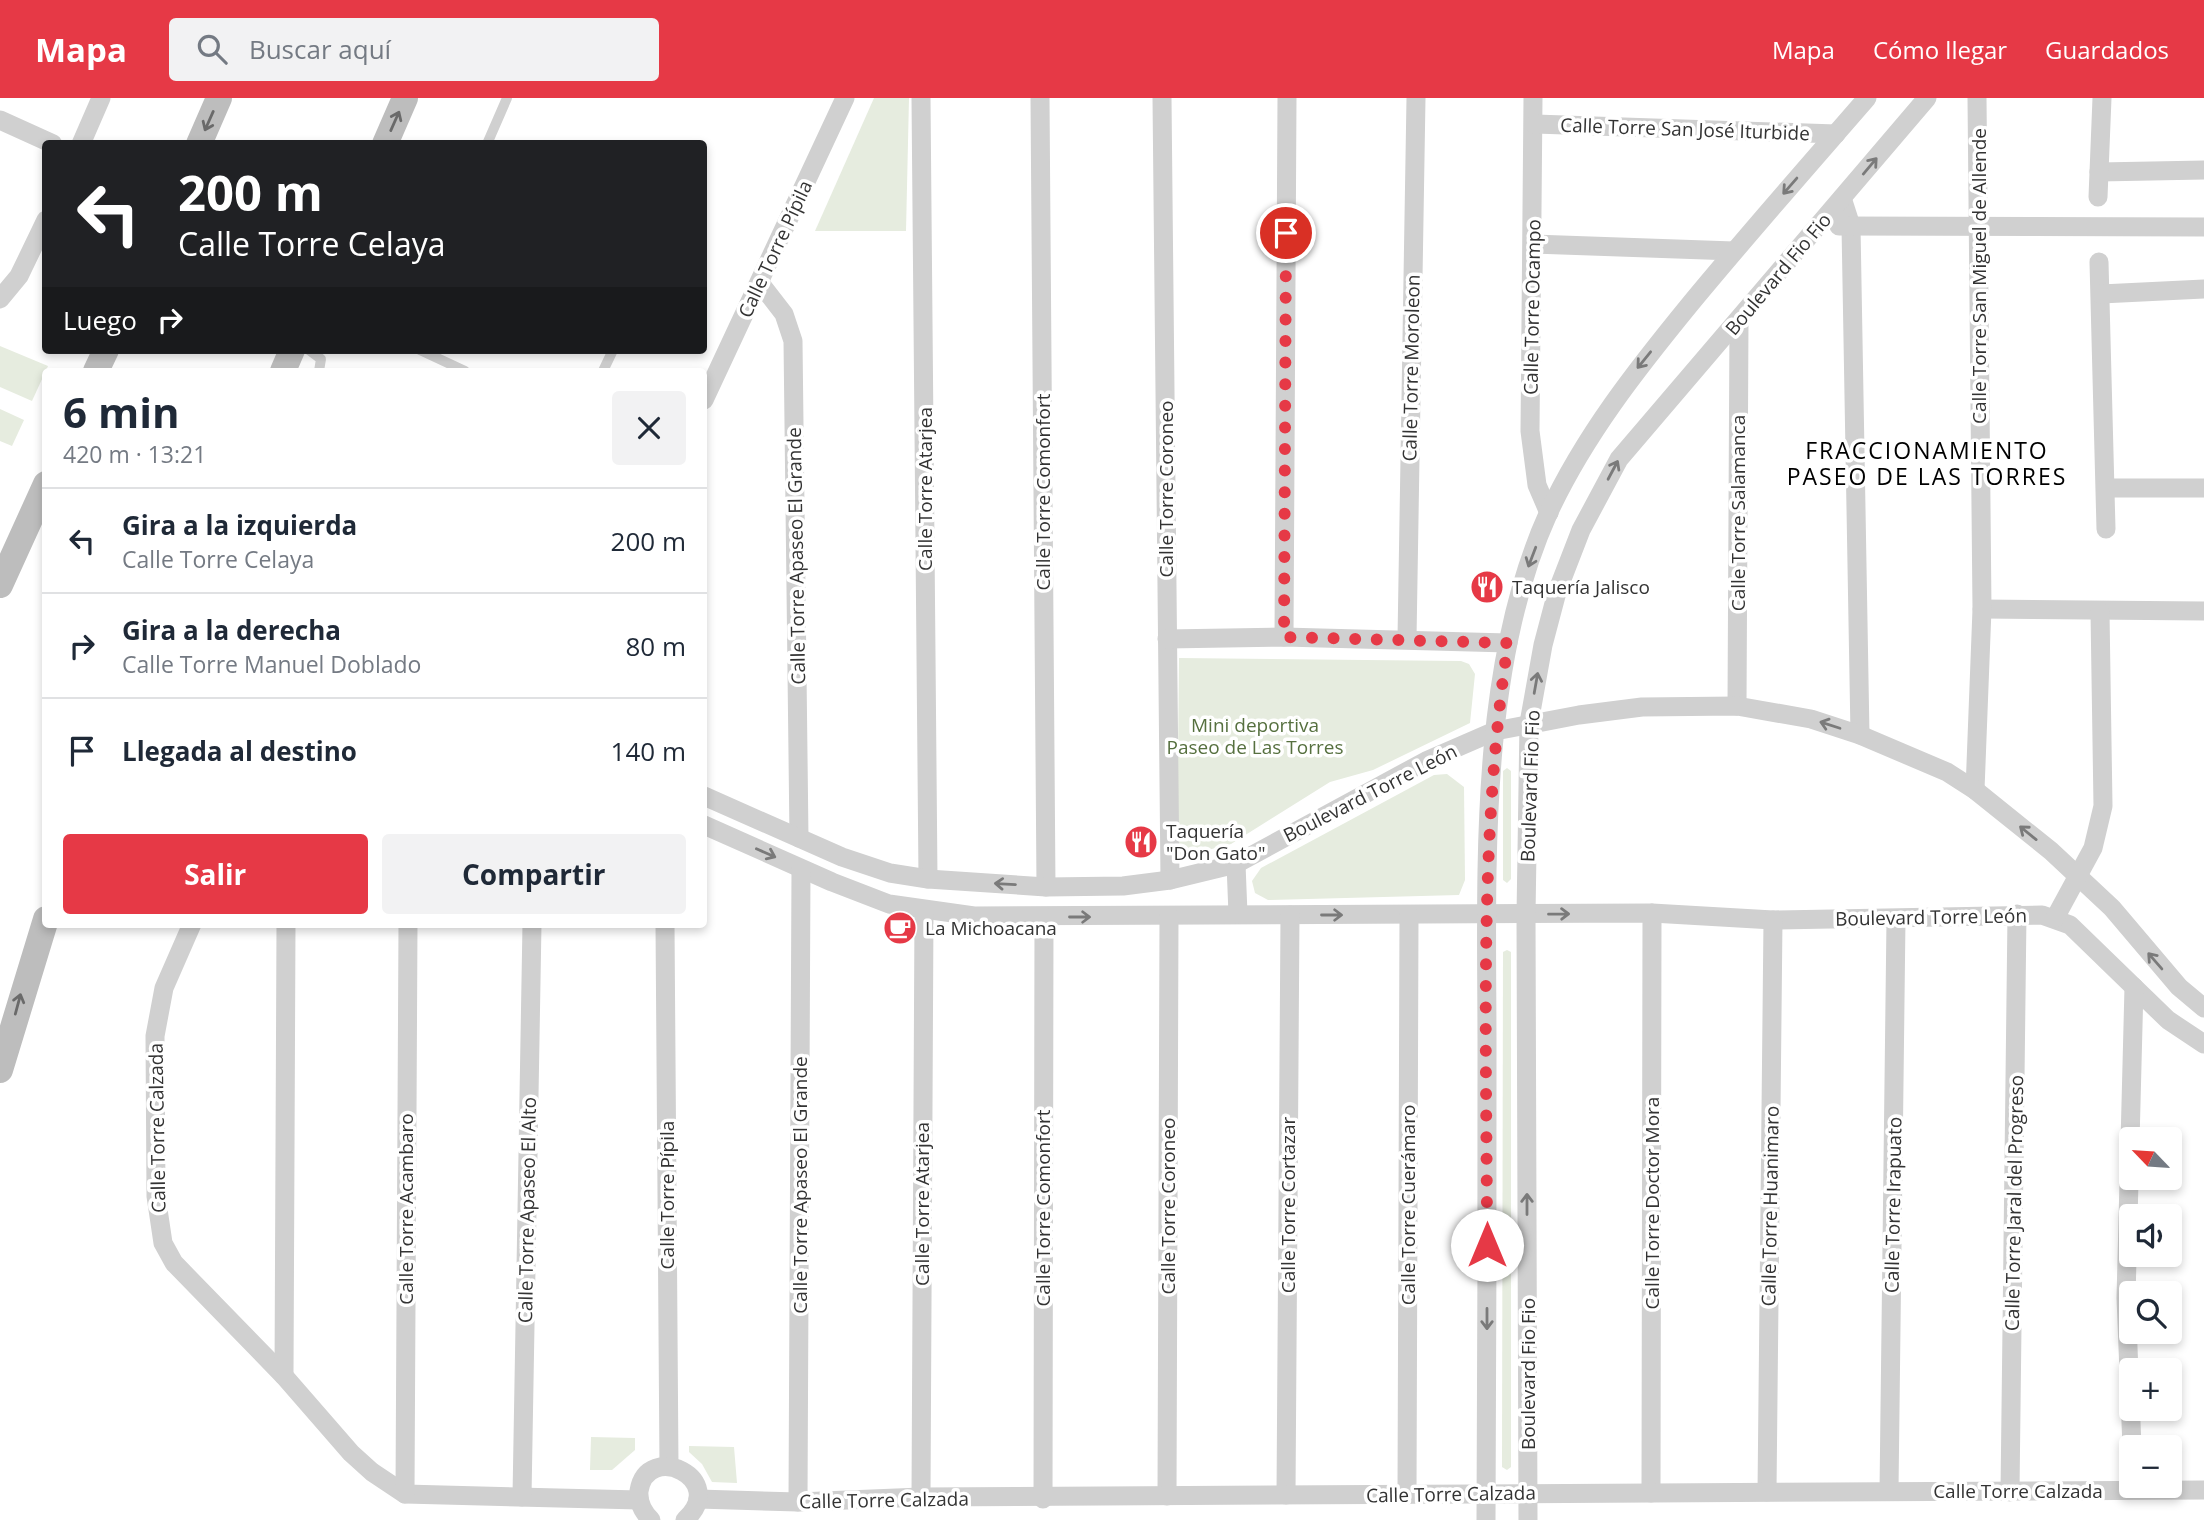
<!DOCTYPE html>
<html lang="es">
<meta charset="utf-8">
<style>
:root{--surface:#fff;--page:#f2f2f3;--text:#1f2937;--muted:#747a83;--line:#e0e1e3;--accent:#e63946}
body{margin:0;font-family:"Open Sans",sans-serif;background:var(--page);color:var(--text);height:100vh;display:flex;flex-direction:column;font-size:26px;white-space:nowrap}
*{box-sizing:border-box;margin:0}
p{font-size:23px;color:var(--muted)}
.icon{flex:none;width:38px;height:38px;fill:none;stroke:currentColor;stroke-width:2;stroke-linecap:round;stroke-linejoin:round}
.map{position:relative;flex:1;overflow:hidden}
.sheet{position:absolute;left:42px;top:270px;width:665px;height:560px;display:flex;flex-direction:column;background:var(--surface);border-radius:7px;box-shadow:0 4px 10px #0003}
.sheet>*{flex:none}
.hud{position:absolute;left:42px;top:42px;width:665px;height:214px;border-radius:7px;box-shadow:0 4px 10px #0003;background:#202124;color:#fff;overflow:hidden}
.needle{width:46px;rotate:295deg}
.tools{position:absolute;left:2119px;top:1029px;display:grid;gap:14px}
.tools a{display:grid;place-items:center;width:63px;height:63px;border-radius:7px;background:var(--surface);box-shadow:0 4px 10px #0003;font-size:35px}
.pin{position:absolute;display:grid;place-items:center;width:60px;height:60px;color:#fff;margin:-30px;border:4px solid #fff;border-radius:50%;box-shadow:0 2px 7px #0007}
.me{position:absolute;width:77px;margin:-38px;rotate:0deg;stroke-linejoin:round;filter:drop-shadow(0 0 5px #0008)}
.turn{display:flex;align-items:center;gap:24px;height:147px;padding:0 21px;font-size:32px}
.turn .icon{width:91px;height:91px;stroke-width:2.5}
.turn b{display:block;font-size:49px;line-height:60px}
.then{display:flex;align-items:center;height:66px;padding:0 21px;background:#0003;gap:14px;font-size:26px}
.round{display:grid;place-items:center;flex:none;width:74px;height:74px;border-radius:7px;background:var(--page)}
.headline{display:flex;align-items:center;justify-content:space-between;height:119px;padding:0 21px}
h1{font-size:42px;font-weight:700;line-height:52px}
.action{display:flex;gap:14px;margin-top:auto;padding:14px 21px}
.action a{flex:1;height:80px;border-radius:7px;background:var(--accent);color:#fff;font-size:28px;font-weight:700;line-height:80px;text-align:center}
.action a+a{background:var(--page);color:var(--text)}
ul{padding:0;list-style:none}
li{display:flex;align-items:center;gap:21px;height:105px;padding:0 21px;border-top:2px solid var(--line)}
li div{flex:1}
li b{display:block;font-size:26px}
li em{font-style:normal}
header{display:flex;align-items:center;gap:42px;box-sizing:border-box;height:98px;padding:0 35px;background:var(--accent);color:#fff}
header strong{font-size:33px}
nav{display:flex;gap:38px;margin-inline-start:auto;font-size:24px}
.search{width:490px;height:63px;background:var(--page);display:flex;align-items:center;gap:18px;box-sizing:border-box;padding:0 24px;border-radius:7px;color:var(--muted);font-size:26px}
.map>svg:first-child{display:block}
.green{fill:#e6ecdf}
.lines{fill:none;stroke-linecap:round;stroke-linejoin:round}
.service{stroke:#d0d0d0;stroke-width:10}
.minor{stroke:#d0d0d0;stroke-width:19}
.secondary{stroke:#bdbdbd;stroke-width:26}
.oneway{stroke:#6a6a6a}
.oneway2{stroke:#7a7a7a}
.route{stroke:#e63946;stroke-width:12;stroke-dasharray:0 21.6}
.labels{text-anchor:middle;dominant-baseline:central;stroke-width:7;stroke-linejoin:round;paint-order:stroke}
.street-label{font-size:19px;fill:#333;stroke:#fff}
.poi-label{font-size:19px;fill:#333;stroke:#fff;text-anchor:start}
.park-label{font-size:19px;fill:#56703f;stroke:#fff}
.quarter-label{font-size:23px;letter-spacing:2px;fill:#000;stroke:#fff}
</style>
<header>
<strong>Mapa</strong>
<div class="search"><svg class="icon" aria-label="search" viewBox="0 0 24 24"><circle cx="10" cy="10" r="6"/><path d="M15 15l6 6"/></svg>Buscar aquí</div>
<nav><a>Mapa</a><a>Cómo llegar</a><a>Guardados</a></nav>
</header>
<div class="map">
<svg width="2204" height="1422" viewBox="0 0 2204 1422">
<rect width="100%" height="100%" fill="#fff"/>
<g class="green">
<polygon points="874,0 909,0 906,133 815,133"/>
<polygon points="0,248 48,268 32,303 0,289"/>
<polygon points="0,311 24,322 12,348 0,343"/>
<polygon points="1179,560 1461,563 1469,566 1475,576 1470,625 1373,672 1330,684 1231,746 1177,760"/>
<polygon points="1507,670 1511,673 1511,781 1507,785 1503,782 1503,673"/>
<polygon points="1447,676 1464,689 1465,782 1459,797 1268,802 1255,795 1252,783 1261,770 1434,677"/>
<polygon points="1507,852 1511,854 1511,1369 1507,1372 1502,1369 1503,854"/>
<polygon points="591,1339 635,1340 635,1352 612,1372 590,1372"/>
<polygon points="689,1348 734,1349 737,1385 712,1384 702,1366 689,1354"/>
</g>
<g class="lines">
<g class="service">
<polyline points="487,46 507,0"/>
<polyline points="309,252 321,261 319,273"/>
<polyline points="420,252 465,273"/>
<polyline points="603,273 613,252"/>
</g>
<g class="minor">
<polyline points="921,0 928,781"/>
<polyline points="1040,0 1046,789"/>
<polyline points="1162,0 1170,782"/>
<polyline points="1533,0 1530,333 1537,387 1549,415"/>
<polyline points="0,22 53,46"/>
<polyline points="1535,26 1836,36"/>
<polyline points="81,46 101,0"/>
<polyline points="2099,74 2204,72"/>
<polyline points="2098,99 2102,0"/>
<polyline points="1842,100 1851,128 1860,637"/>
<polyline points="1839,128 2204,129"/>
<polyline points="1533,146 1734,153"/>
<polyline points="2099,164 2106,431"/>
<polyline points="760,185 784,216 793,243 799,740"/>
<polyline points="2101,196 2204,191"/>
<polyline points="0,201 19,178 46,122"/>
<polyline points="704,302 845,0"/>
<polyline points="2106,390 2204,390"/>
<polyline points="1982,511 2204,513"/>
<polyline points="1284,539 1287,0"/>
<polyline points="1167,541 1284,539 1508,545"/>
<polyline points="1407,541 1416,0"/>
<polyline points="1737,608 1739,222"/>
<polyline points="1975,692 1982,511 1977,0"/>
<polyline points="704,698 842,759 890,775 928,781 1046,789 1123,788 1170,782 1236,766 1426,663 1495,633 1579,617 1642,609 1737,608 1811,621 1860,637 1947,674 1975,692 2051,753 2112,810 2179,889 2204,910"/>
<polyline points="704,727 832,784 889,806 974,818 1652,815 1773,822 2042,817 2070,827 2168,922 2204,946"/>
<polyline points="1236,766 1238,816"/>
<polyline points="2055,820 2093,750 2103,708 2100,514"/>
<polyline points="192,826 164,890 155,938 156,1098 163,1145 174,1165 284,1278 351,1355 372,1374 405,1396 639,1402"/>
<polyline points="665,826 669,1368"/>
<polyline points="284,1278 286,826"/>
<polyline points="2132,1349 2126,1200 2134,889"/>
<polyline points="1889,1393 1896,821"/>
<polyline points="1767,1394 1773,822"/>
<polyline points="2010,1394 2017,816"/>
<polyline points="1651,1395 1652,815"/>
<polyline points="405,1396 408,826"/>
<polyline points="1286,1397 1290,817"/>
<polyline points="1407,1397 1409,817"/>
<polyline points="1167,1398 1169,818"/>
<polyline points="522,1399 532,826"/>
<polyline points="921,1399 924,813"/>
<polyline points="698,1401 798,1404 921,1399 2204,1392"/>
<polyline points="1043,1401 1044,819"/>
<polyline points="798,1404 801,771"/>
<path d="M651,1422c-8,-8 -13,-17 -12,-29 8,-51 91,-12 46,29"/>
<path d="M1486,1422c1,-157 1,-315 1,-472 0,-170 -10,-377 61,-534 36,-78 89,-145 143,-211 57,-69 117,-137 176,-205"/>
<polyline points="1528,1422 1526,817 1529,625 1543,547 1557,494 1581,432 1619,361 1927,0"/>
</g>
<g class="secondary">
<polyline points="199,46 219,0"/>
<polyline points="385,46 405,0"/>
<polyline points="96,273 106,252"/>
<polyline points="283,273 292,252"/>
<polyline points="0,487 46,386"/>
<polyline points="0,972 46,821"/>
</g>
</g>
<defs><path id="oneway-shaft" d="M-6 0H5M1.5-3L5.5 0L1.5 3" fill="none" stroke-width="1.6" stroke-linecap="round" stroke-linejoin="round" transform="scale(1.75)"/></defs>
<g class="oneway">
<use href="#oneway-shaft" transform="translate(209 23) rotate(114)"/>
<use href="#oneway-shaft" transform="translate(395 23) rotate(-66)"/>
<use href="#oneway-shaft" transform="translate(18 906) rotate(-75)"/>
</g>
<g class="oneway2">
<use href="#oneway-shaft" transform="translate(1870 68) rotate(-50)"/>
<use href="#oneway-shaft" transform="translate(1790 88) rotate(131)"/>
<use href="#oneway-shaft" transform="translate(1644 262) rotate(129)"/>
<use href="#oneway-shaft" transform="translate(1613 372) rotate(-62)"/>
<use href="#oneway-shaft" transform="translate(1532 459) rotate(111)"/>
<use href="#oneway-shaft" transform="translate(1536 585) rotate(-80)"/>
<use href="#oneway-shaft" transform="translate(1830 627) rotate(-162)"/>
<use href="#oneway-shaft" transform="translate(2028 735) rotate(-141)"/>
<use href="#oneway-shaft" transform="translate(766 755) rotate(24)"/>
<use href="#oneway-shaft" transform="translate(1005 786) rotate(-177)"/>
<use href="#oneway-shaft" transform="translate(1559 816) rotate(-1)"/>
<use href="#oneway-shaft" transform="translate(1332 817)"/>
<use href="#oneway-shaft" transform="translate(1080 819)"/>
<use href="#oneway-shaft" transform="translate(2155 863) rotate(-131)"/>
<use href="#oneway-shaft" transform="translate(1527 1106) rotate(-90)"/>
<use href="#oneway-shaft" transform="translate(1487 1221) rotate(90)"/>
</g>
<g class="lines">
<path class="route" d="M1286,135l-2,404 224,6c-30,198 -21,402 -21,602"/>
</g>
<defs>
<symbol id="restaurant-disc" viewBox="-11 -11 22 22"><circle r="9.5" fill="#e63946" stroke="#fff"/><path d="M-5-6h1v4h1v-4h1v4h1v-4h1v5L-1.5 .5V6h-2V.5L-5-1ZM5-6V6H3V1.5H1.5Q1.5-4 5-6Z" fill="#fff"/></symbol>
<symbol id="cafe-disc" viewBox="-11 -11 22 22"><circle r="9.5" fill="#e63946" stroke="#fff"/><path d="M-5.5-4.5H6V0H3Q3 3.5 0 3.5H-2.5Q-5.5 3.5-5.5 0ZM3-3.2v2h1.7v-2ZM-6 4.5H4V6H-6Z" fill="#fff"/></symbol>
</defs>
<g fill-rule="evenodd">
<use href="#restaurant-disc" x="1468" y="470" width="38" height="38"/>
<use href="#restaurant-disc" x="1122" y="725" width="38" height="38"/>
<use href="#cafe-disc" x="881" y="811" width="38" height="38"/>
</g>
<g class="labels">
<g class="street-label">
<text transform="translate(1685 31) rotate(2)">Calle Torre San José Iturbide</text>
<text transform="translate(775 151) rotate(-65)">Calle Torre Pípila</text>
<text transform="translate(1778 176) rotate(-50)">Boulevard Fio Fio</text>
<text transform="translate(1979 178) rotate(-90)">Calle Torre San Miguel de Allende</text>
<text transform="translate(1532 209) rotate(-89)">Calle Torre Ocampo</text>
<text transform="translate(1411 270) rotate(-89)">Calle Torre Moroleon</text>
<text transform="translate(925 391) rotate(-90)">Calle Torre Atarjea</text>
<text transform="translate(1166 391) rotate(-90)">Calle Torre Coroneo</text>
<text transform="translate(1043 394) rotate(-90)">Calle Torre Comonfort</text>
<text transform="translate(1738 415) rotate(-90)">Calle Torre Salamanca</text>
<text transform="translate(796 458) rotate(-91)">Calle Torre Apaseo El Grande</text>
<text transform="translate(1530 688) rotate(-88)">Boulevard Fio Fio</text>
<text transform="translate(1370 695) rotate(-27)">Boulevard Torre León</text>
<text transform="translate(1931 819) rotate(-1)">Boulevard Torre León</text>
<text transform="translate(157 1030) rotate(-91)">Calle Torre Calzada</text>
<text transform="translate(800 1087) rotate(-90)">Calle Torre Apaseo El Grande</text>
<text transform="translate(667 1097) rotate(-90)">Calle Torre Pípila</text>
<text transform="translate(1652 1105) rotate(-90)">Calle Torre Doctor Mora</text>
<text transform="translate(2014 1105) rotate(-89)">Calle Torre Jaral del Progreso</text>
<text transform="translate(922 1106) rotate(-90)">Calle Torre Atarjea</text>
<text transform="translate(1288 1107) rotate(-90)">Calle Torre Cortazar</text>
<text transform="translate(1408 1107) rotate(-90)">Calle Torre Cuerámaro</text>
<text transform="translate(1893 1107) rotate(-89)">Calle Torre Irapuato</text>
<text transform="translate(1168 1108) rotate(-90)">Calle Torre Coroneo</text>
<text transform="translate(1770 1108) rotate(-89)">Calle Torre Huanimaro</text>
<text transform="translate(1043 1110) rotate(-90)">Calle Torre Comonfort</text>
<text transform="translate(406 1111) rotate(-90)">Calle Torre Acambaro</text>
<text transform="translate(527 1112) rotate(-89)">Calle Torre Apaseo El Alto</text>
<text transform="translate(1528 1276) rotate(-90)">Boulevard Fio Fio</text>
<text x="2018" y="1393">Calle Torre Calzada</text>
<text transform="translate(1451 1396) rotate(-1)">Calle Torre Calzada</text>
<text transform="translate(884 1402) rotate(-1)">Calle Torre Calzada</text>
</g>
<g class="poi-label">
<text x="1512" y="489">Taquería Jalisco</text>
<text x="1166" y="733">Taquería<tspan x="1166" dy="22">"Don Gato"</tspan></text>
<text x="925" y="830">La Michoacana</text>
</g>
<g class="park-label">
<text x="1255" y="627">Mini deportiva<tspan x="1255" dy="22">Paseo de Las Torres</tspan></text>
</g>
<g class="quarter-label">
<text x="1927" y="352">FRACCIONAMIENTO<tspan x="1927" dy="26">PASEO DE LAS TORRES</tspan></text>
</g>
</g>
</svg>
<div class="tools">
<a><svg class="needle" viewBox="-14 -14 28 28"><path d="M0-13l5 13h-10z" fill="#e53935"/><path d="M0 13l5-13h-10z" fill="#747a83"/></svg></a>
<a><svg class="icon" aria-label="sound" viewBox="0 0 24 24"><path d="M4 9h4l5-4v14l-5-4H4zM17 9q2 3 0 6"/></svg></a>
<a><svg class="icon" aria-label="search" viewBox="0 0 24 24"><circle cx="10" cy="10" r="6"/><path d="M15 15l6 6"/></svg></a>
<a>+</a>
<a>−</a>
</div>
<div class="pin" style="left:1286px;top:135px;background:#d93025"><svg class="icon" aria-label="arrive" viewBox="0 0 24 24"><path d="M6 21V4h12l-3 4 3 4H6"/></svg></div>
<svg class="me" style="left:1487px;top:1147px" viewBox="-20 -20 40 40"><circle r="19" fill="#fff"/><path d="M0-13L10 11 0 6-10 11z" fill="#e63946"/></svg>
<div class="hud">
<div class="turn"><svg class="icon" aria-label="left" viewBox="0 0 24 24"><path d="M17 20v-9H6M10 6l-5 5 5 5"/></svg><div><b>200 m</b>Calle Torre Celaya</div></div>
<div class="then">Luego<svg class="icon" aria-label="right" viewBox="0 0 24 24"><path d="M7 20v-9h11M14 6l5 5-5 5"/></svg></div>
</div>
<section class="sheet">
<div class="headline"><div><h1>6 min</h1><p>420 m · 13:21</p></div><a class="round"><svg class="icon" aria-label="close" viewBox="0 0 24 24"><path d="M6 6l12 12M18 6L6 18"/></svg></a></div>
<ul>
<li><svg class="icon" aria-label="left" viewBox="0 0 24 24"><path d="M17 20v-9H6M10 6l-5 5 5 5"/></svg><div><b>Gira a la izquierda</b><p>Calle Torre Celaya</p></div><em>200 m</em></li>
<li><svg class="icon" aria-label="right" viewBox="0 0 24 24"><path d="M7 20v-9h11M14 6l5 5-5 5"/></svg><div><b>Gira a la derecha</b><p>Calle Torre Manuel Doblado</p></div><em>80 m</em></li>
<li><svg class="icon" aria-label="arrive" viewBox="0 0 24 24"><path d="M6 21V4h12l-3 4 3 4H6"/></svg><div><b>Llegada al destino</b></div><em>140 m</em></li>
</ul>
<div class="action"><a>Salir</a><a>Compartir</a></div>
</section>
</div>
